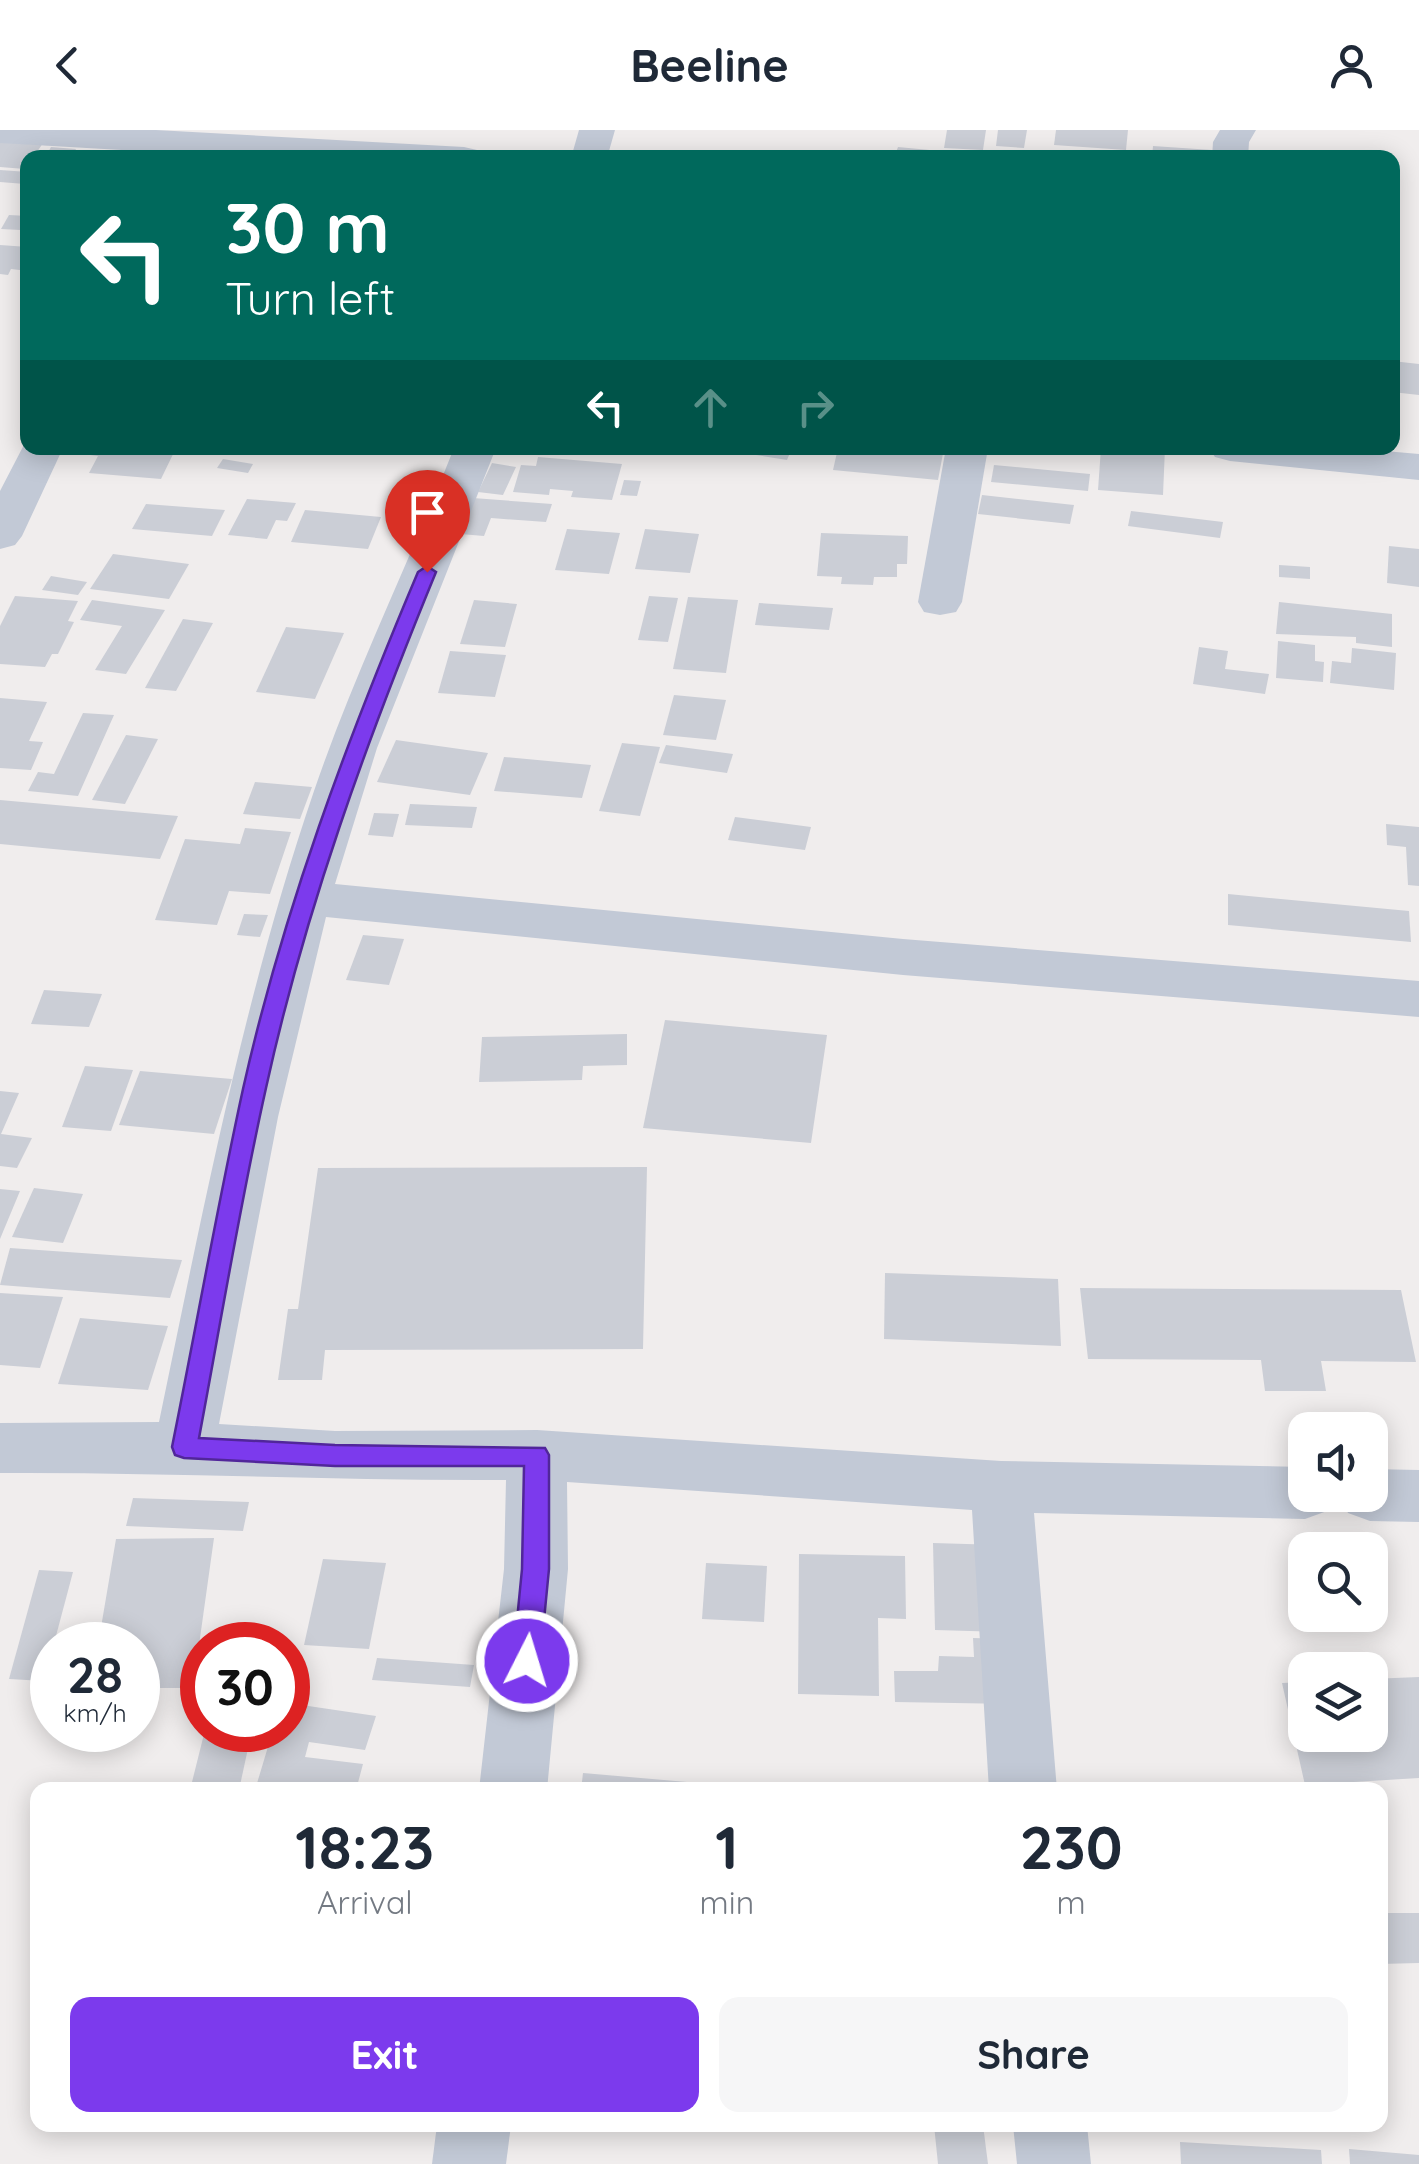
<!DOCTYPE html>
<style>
:root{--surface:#fff;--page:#f6f6f7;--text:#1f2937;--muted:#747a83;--accent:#7c3aed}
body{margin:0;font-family:Quicksand,sans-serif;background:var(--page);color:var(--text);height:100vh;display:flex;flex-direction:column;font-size:38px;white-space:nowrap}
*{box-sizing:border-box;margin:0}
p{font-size:32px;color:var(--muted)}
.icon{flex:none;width:55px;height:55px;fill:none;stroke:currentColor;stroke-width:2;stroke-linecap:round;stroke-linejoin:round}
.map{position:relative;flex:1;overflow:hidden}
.drawer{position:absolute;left:30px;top:1652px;width:1358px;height:350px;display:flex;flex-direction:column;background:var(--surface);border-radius:20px;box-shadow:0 5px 25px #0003}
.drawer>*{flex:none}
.banner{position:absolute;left:20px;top:20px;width:1380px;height:305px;border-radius:20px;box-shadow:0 5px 25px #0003;background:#00695c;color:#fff;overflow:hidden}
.tools{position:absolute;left:1288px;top:1282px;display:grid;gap:20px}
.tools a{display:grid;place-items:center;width:100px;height:100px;border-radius:20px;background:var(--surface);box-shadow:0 5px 25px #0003;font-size:50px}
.speed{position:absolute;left:30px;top:1492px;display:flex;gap:20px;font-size:50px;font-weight:700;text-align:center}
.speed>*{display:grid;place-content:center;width:130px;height:130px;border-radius:50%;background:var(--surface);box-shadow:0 5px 25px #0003;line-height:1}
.speed small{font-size:25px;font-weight:400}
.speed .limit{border:15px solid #d22;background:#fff;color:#111}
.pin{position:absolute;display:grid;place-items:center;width:85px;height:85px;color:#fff;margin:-102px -42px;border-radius:50% 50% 50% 0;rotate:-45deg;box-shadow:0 0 10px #0007}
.pin .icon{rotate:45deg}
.me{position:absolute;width:110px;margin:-55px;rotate:5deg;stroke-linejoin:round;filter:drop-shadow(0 0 8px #0008)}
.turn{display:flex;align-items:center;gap:35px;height:210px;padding:0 40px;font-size:45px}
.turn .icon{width:130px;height:130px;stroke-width:2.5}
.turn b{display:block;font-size:70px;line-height:85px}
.lanes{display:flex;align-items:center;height:95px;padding:0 40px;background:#0003;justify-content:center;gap:50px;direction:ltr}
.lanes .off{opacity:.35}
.eta{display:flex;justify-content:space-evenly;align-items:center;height:170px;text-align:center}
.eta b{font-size:60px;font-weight:800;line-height:70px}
.primary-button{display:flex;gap:20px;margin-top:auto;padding:20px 40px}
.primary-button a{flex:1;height:115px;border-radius:20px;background:var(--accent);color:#fff;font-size:40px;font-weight:800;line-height:115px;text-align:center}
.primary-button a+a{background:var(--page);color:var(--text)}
header{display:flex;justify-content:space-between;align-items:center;height:130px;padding:0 40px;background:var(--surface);font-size:45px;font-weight:800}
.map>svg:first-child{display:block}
.building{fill:#cbced6}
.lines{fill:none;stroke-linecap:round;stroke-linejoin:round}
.street{fill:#c2c9d6;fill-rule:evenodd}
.route{fill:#7c3aed;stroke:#51269a;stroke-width:2.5}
</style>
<header><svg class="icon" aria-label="back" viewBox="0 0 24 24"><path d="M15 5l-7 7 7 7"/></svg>Beeline<svg class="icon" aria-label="person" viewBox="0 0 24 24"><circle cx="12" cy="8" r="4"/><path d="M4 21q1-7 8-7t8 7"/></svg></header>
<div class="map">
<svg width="1419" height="2034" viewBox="0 0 1419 2034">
<rect width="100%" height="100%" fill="#f0eded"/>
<g class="building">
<polygon points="947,0 986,0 983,20 944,18"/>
<polygon points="998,0 1027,0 1024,18 996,16"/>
<polygon points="1056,0 1128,0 1126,20 1054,15"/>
<polygon points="0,9 43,13 33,28 28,28 25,39 0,37"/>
<polygon points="1153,16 1212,20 1212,28 1152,28"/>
<polygon points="51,17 76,19 71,28 45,28"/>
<polygon points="898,17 940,21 938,28 894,28"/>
<polygon points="0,40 28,42 28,50 25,54 0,52"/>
<polygon points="9,85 28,86 28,88 20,100 1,99"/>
<polygon points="0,115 28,117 28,141 11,139 8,145 0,144"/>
<polygon points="1392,231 1419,234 1419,265 1392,262"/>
<polygon points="78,318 176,318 161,349 89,343 98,326 75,323"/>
<polygon points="712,318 792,318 787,330"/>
<polygon points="838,318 944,318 938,350 833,340"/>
<polygon points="1101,318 1165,318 1163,365 1098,360"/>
<polygon points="538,327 622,334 612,370 571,367 573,361 550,359 549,365 513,362 521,335 536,336"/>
<polygon points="223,329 253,334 248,343 217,338"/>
<polygon points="492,333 516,337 503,365 478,362"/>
<polygon points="994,335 1090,344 1088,361 991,352"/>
<polygon points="624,350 641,351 637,366 620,365"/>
<polygon points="982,365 1074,375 1070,394 978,384"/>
<polygon points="473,368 552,374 546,392 491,388 484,406 460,404"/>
<polygon points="247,369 296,373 287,391 276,390 267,409 228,405"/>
<polygon points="146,374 225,380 212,406 132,399"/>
<polygon points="305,380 381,387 368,419 291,412"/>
<polygon points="1131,381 1223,392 1220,408 1128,396"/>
<polygon points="567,399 620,403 609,444 555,440"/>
<polygon points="645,399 699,404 690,443 635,439"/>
<polygon points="821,403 908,406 907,434 897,434 897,447 874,447 873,455 841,454 842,447 817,446"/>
<polygon points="1389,416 1419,419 1419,457 1387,453"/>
<polygon points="113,424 189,434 169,469 90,459"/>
<polygon points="1279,435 1310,437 1310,449 1279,447"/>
<polygon points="51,446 87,452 78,465 42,460"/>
<polygon points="15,466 78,471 68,491 74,492 58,524 52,524 45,537 0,534 0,496"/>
<polygon points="649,466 678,468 668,512 638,510"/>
<polygon points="688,467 738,470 726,543 673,539"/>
<polygon points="92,470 165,480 126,544 95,540 122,496 80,490"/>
<polygon points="474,470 517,474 505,517 460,514"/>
<polygon points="1279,472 1392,484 1392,517 1356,513 1356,507 1276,504"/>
<polygon points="759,473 833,478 829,500 755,495"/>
<polygon points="183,489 213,493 176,561 145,558"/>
<polygon points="286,497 344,503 315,569 256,562"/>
<polygon points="1278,511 1315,515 1315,531 1324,532 1323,552 1276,548"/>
<polygon points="1199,517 1228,521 1225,539 1269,544 1265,564 1193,554"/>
<polygon points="1352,518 1396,523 1394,560 1330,553 1332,531 1351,533"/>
<polygon points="450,521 506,525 495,567 438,563"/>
<polygon points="674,565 726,570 716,610 663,605"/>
<polygon points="0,568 47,572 29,611 43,612 31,640 0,638"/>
<polygon points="83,583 114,585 78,666 28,661 38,642 54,644"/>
<polygon points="126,605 158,609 125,674 92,670"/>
<polygon points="396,610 488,623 470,665 377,652"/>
<polygon points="622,613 660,617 640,686 599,681"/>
<polygon points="666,615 733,624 727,643 659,633"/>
<polygon points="504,627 591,635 582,668 494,661"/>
<polygon points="255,652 312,657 300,689 243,684"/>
<polygon points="0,670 178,686 160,729 0,714"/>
<polygon points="410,674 477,677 472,698 405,695"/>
<polygon points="374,683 399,684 393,707 368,705"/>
<polygon points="735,687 811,697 805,720 728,710"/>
<polygon points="1386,694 1419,697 1419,756 1408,755 1406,717 1387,715"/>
<polygon points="245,698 291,702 270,764 229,761 217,795 155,790 185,709 240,714"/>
<polygon points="1228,764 1409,781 1411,812 1228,795"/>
<polygon points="244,784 268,785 260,807 237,805"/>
<polygon points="363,805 404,809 389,855 346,850"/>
<polygon points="44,860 102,864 89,897 31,894"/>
<polygon points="665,890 827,905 811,1013 643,998"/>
<polygon points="627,904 627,935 583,936 582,950 479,952 482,907"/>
<polygon points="85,936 133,940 111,1001 62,997"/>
<polygon points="140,941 232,949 214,1004 119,995"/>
<polygon points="0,961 19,963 1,1004 32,1008 17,1038 0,1036"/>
<polygon points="647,1037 643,1219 325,1220 322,1250 278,1250 288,1179 298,1179 318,1038"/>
<polygon points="34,1058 83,1064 63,1113 12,1107"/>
<polygon points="0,1059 20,1061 0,1109"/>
<polygon points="10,1118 182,1130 170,1168 0,1155"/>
<polygon points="885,1143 1058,1149 1061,1216 884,1209"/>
<polygon points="1080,1158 1401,1160 1416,1232 1321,1231 1326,1261 1265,1261 1261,1230 1088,1229"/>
<polygon points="0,1163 63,1167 40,1238 0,1235"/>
<polygon points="80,1188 168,1196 148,1260 58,1254"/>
<polygon points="133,1368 249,1372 243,1401 126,1396"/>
<polygon points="214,1408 193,1558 138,1558 138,1515 98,1515 116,1409"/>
<polygon points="933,1413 1000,1415 1004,1502 935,1500"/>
<polygon points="799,1424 905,1426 906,1489 878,1488 879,1566 798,1564"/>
<polygon points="323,1429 386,1433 369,1519 304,1515"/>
<polygon points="706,1433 767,1436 764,1492 702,1489"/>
<polygon points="39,1440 73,1442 44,1551 9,1549"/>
<polygon points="973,1508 1010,1509 1013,1574 895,1572 894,1541 938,1541 939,1526 974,1527"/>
<polygon points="377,1528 474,1535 470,1557 372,1550"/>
<polygon points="1419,1547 1419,1648 1305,1655 1282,1553 1305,1552 1305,1605 1370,1605 1370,1549"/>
<polygon points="288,1573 376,1586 365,1620 309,1612 305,1627 363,1634 356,1660 255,1660 273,1600 288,1600"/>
<polygon points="205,1600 252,1600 239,1660 190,1660"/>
<polygon points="583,1643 687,1652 686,1660 581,1660"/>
<polygon points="1380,1783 1419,1783 1419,1833 1380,1834"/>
<polygon points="934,1995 983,1995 988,2034 938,2034"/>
<polygon points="1180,2012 1321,2020 1322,2034 1181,2034"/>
<polygon points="1349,2019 1419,2025 1419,2034 1350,2034"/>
</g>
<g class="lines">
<g class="street">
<polygon points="0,0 156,0 464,17 477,20 482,28 262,28 0,13"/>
<polygon points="579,0 615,0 607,28 571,28"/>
<polygon points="1220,0 1256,0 1249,12 1248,28 1212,28 1213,12"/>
<polygon points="27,309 28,318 63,318 22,406 15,415 0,419 0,361"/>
<path d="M454,318h42l-119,300 -42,136 568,55 516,42v36l-516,-42 -577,-58 -48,200 -59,307 116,7 202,-1 464,31 304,6v28h30l-8,16 -22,8 -271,-6 23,277h-68l-17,-280 -405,-28 1,87 -21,221h-68l25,-221 2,-89c-169,1 -337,-8 -506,-7v-50l159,-1c44,-212 85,-426 155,-631 40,-117 95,-228 140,-343z"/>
<polygon points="946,318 988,318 962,472 956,482 940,485 924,482 918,472"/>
<polygon points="1209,318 1350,318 1419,324 1419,350 1230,331 1215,327"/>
<polygon points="1370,1339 1419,1340 1419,1392 1370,1391 1348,1383 1339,1365 1370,1365"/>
<polygon points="437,1995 511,1995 506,2034 432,2034"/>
<polygon points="1013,1995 1087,1995 1091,2034 1017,2034"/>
</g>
</g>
<path class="route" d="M427,436l9,6c-69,168 -131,338 -170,516 -26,116 -45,233 -67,350l136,7 210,3 4,7v114l-9,92 -4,9 -9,3 -10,-3 -4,-9 9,-92 2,-103h-189l-151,-8 -9,-3 -3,-8c24,-119 45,-239 71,-358 40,-178 104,-349 175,-517z"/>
</svg>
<div class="tools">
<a><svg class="icon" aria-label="sound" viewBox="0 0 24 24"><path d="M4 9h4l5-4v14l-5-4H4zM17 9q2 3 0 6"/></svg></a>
<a><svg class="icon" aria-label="search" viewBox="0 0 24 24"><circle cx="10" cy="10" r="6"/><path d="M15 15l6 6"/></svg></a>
<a><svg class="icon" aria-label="layers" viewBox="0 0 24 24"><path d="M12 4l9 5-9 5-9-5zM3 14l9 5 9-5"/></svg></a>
</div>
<div class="speed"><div>28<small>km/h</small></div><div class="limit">30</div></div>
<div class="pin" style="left:427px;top:442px;background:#d93025"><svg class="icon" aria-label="arrive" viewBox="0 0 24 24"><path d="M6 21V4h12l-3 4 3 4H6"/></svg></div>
<svg class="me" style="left:527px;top:1531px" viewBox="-20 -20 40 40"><circle r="17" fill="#7c3aed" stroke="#fff" stroke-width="3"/><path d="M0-11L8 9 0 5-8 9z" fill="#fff"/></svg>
<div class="banner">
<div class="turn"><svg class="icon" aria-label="left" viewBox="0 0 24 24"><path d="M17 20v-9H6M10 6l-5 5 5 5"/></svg><div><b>30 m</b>Turn left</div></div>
<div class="lanes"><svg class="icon" aria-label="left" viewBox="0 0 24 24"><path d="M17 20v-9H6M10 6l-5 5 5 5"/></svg><svg class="icon off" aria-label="ahead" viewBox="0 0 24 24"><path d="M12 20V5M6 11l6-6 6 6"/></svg><svg class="icon off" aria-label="right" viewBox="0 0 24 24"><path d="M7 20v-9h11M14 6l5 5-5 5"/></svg></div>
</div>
<section class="drawer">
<div class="eta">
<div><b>18:23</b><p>Arrival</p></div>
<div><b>1</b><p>min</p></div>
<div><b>230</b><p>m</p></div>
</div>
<div class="primary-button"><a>Exit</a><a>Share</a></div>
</section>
</div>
